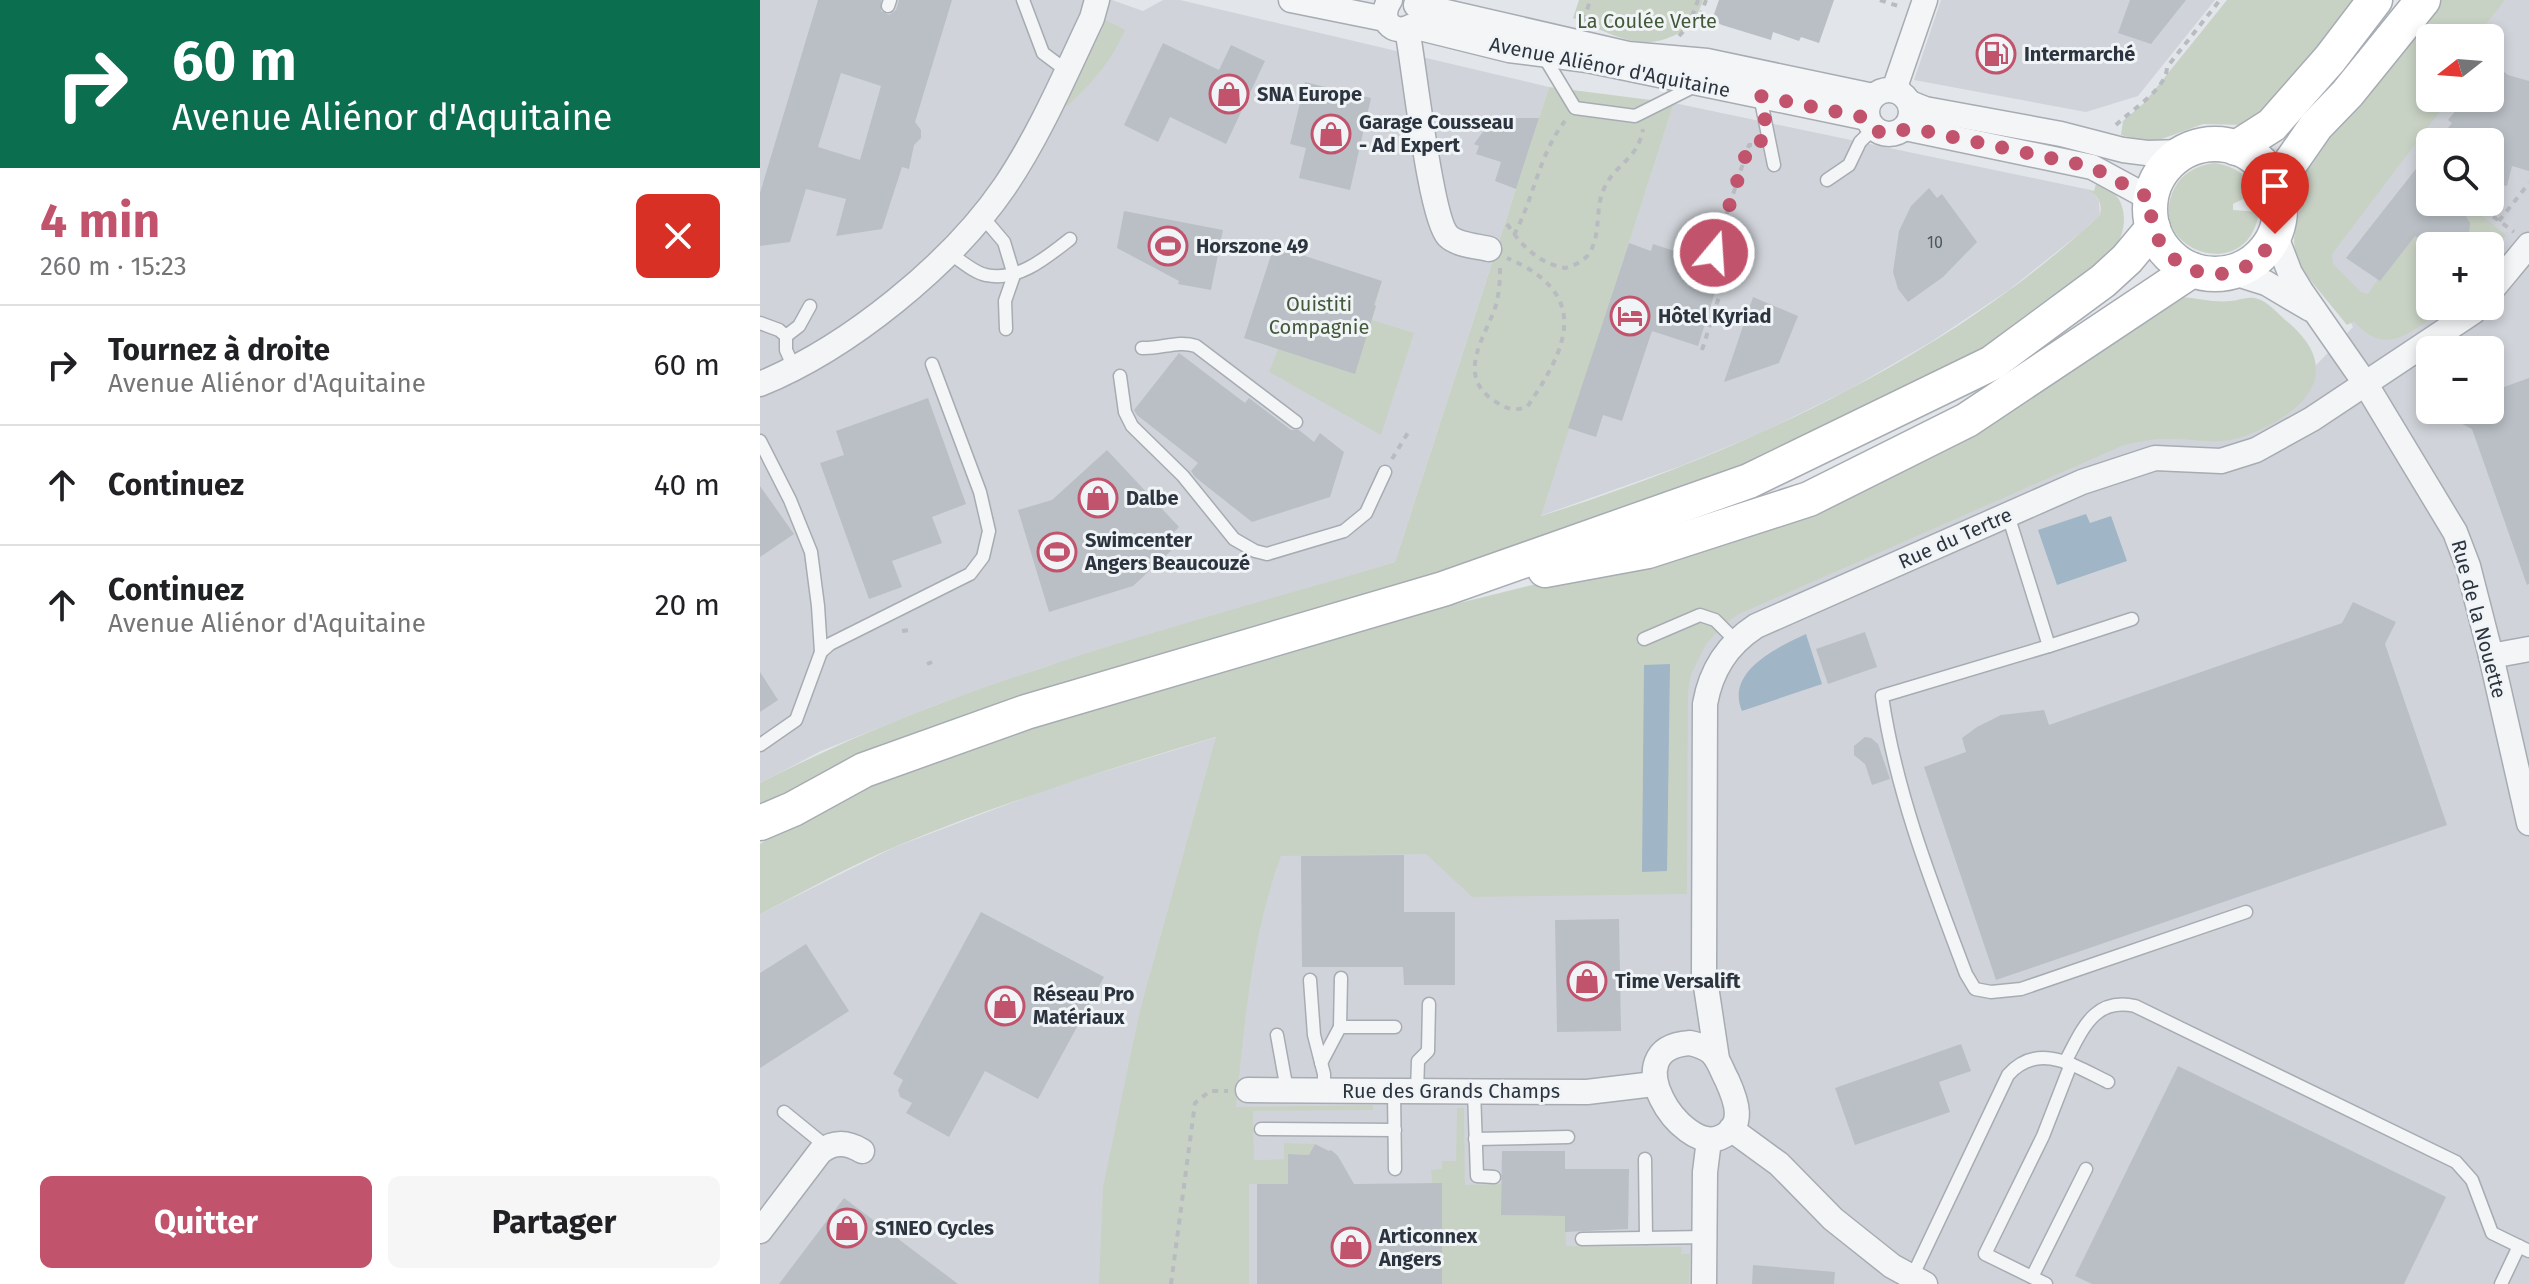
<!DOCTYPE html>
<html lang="fr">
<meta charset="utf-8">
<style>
:root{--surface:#fff;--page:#f6f6f6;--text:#202124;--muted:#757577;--line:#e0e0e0;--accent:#c2536d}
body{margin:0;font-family:"Fira Sans",sans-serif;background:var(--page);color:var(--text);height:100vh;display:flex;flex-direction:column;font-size:30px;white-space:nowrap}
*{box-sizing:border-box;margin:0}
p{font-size:26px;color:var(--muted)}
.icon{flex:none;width:44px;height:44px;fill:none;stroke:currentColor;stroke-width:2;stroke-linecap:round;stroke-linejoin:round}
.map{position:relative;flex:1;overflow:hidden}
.panel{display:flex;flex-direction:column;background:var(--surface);width:760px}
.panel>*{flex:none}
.guide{background:#0b6e4f;color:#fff;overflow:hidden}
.needle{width:52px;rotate:253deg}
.tools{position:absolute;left:1656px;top:24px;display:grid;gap:16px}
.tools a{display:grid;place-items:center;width:88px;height:88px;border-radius:12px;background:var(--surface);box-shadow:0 4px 12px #0003;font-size:40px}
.pin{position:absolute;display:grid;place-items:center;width:68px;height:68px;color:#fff;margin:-82px -34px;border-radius:50% 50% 50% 0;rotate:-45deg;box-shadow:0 0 8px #0007}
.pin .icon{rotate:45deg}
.me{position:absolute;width:88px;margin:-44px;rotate:18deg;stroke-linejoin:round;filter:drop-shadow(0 0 6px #0008)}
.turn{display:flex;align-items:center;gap:28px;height:168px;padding:0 40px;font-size:36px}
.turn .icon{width:104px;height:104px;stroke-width:2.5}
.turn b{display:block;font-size:56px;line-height:68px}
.round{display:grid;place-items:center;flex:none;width:84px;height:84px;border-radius:12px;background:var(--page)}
.overview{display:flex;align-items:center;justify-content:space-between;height:136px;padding:0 40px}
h1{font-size:48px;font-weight:700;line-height:60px;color:var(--accent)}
.action{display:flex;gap:16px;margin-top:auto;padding:16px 40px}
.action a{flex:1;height:92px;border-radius:12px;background:var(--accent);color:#fff;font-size:32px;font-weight:700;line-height:92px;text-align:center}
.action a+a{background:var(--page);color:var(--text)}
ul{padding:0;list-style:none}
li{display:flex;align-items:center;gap:24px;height:120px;padding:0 40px;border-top:2px solid var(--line)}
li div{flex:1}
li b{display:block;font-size:30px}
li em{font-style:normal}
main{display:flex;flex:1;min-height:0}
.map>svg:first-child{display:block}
.built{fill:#d0d4da;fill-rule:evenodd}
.green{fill:#c8d2c4}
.water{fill:#a0b5c5}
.building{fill:#b9bfc5;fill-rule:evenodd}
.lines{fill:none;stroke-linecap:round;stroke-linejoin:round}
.service-casing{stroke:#a7acb3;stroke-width:15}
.minor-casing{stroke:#a7acb3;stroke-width:27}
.secondary-casing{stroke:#a7acb3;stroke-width:37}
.path{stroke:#b8bbc0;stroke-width:4;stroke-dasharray:6 6;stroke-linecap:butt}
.service{stroke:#f4f5f7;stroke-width:12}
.minor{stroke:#f4f5f7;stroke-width:24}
.secondary{stroke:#fff;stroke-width:34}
.route{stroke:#c2536d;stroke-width:14;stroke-dasharray:0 25.2}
.labels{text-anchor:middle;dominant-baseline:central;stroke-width:6;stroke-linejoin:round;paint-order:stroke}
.number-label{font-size:16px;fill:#4e5760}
.park-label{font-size:20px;fill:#43593a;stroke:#f1f4f6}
.poi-label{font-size:20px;font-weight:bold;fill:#2b343f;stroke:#f1f4f6;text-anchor:start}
.street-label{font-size:20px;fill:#2b343f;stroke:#f1f4f6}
</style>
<main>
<section class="panel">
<div class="guide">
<div class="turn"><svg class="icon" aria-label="right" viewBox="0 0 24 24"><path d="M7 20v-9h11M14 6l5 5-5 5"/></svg><div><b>60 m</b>Avenue Aliénor d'Aquitaine</div></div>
</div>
<div class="overview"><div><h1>4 min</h1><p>260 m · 15:23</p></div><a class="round" style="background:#d93025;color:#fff"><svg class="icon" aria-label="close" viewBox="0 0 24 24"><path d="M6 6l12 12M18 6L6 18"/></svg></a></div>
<ul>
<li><svg class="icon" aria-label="right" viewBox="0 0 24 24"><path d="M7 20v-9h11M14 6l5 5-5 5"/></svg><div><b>Tournez à droite</b><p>Avenue Aliénor d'Aquitaine</p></div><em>60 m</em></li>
<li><svg class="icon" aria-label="ahead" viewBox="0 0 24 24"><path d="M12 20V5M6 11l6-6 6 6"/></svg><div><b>Continuez</b></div><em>40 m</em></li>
<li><svg class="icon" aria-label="ahead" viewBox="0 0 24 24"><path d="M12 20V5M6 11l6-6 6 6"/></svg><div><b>Continuez</b><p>Avenue Aliénor d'Aquitaine</p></div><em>20 m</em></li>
</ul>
<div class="action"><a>Quitter</a><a>Partager</a></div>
</section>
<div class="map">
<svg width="1769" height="1284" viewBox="0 0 1769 1284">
<rect width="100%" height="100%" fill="#e2e5e9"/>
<g class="built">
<polygon points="0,0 352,0 383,11 403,0 420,0 789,87 635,562 284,667 176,705 61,751 0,783"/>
<polygon points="1181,0 1455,0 1378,96 1326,112 1154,80"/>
<path d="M1727,0h42v1284h-1769v-370l135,-67 155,-59 167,-51 911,-302 124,-4 101,-104 -35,-65 112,-164h60v-60h-34zM1670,142h60v60h-60zM1670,246h60v60h-60zM1670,350h60v60h-60z"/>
<polygon points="914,103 1326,189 1333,192 1339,201 1340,215 1319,234 1249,290 1171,342 1090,389 1003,432 921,466 780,516"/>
</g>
<g class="green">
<path d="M819,0h124c-6,18 -12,28 -30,36 -36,17 -66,-5 -100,-18z"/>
<polygon points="1467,0 1605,0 1515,109 1485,125 1443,124 1399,140 1379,140 1361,135 1363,121 1384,103"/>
<path d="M1669,0h76l-30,38h-45v60h20l-118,156 1,10 28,28 7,2 43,-64 19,16v60h17c-31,22 -60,55 -93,15l-7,4 -49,-60 -3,-9 -1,-18 6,-32 -2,-27z"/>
<path d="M344,19l21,11c-14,32 -33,53 -58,76l-5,-2z"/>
<path d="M789,87l125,16 -133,413c196,-62 408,-159 559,-301 3,-13 -3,-21 -14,-26l8,2 2,-7c34,8 34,45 16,69l-123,99 -266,130 -890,289 -73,35v-23c200,-103 421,-157 635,-221z"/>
<path d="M1454,163c20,3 33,11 43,29l-24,12v6l26,2c-11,75 -115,38 -85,-23 8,-16 22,-23 40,-26z"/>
<path d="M1698,202h6l42,33 -16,19v-8h-27c12,-16 6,-29 -5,-44z"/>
<polygon points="514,246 621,281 612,320 654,333 621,435 509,372 518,349 485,338"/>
<path d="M1422,297c15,1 33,6 49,4 11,-1 18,-6 30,-1 10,5 19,16 28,23 59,51 11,93 -44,113 -28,10 -45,3 -73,3 -16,-1 -32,3 -48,6l-385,169 -13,9 -20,21 -15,31 -3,17 -1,202 -215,3 -46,-43 -145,2c-30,81 -36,166 -45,251l137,-2v5l-120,1 1,49 30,-1v-16l31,1 -6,11 -21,-1v30h-39v100h-150l4,-97 37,-177 76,-273c-108,32 -215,66 -319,109 -47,20 -92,45 -137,68v-70l43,-27 100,-47 117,-41 310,-94 343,-85z"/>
<polygon points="697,1108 704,1108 705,1185 741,1184 742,1215 805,1216 806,1246 922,1247 921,1254 930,1254 929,1284 682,1284 682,1184 672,1183 671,1170 682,1169 682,1161 696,1161"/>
</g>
<g class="water">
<polygon points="1326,514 1330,523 1351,516 1367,561 1297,585 1278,530"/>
<path d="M1046,634l16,50 -80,27c-17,-40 36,-64 64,-77z"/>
<polygon points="910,664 907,871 882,872 884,665"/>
</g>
<g class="building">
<path d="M58,0h63v11l8,4 7,-5 3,-10h53l-37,122 6,8v8l-7,7 -5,24 -7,-2 -20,62 -46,7 10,-37 -40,-10 -16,53 -30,4v-53zM81,73l40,13 -21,74 -42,-13z"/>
<polygon points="959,0 1074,0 1059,43 1041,37 1039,41 1013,32 1011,40 962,25 952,20"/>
<polygon points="1370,0 1426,0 1391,44 1358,33"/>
<polygon points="1234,34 1251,40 1239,75 1221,69"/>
<polygon points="403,43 459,70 471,45 505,61 466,144 410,117 398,142 364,125"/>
<polygon points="1730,60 1748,75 1769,81 1769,171 1752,166 1747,186 1730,181 1730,142 1677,142 1692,123 1688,120 1706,98 1730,98"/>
<polygon points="545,82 611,98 590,190 539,178 546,148 530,144"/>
<polygon points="744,118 779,118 756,189 735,181 741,162 716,154 719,146 714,144 728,125"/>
<polygon points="1670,151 1670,202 1698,202 1710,223 1709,236 1704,246 1670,246 1655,236 1620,281 1586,258"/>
<polygon points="1169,188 1177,198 1182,194 1217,242 1183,277 1148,302 1138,289 1133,272 1139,231 1151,206"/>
<polygon points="364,211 463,230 451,290 418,284 419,281 357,248"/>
<polygon points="869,243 891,251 893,244 963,267 938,346 892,331 862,421 843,415 836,437 808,428"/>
<polygon points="514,246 622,281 614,305 616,306 595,374 484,338"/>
<polygon points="993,297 1038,316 1019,363 964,382"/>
<polygon points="419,353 485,403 489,398 531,430 539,430 554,442 560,433 584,452 570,497 492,522 435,477 431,471 438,463 377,415 374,410"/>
<polygon points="1769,378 1769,584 1767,585 1712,429 1676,410 1730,410 1730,392"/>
<polygon points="168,398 206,504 172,517 182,543 132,561 142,587 109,599 60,463 84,455 76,431"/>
<polygon points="347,450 419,527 407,539 415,547 373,586 289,612 258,510 292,500"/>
<polygon points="0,486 34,534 0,557"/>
<polygon points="1593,602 1636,622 1625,644 1687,825 1236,980 1164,767 1206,752 1202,738 1217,727 1241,715 1284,710 1289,725 1582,623"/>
<polygon points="1105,632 1117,667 1068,684 1056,649"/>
<polygon points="0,672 18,700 0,712"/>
<polygon points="1105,737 1111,738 1118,744 1130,779 1112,785 1105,764 1094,755 1094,746"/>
<polygon points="644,855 644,912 695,912 695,985 644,985 643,967 542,967 541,856"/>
<polygon points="221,912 344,977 278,1099 225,1071 189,1137 146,1113 152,1103 140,1097 138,1090 143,1080 133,1074"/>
<polygon points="859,919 861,1031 797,1032 795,920"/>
<polygon points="46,944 89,1011 0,1068 0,973"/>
<polygon points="1201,1044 1211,1071 1179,1082 1190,1112 1095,1145 1075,1088"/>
<polygon points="1418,1066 1686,1197 1644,1284 1332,1284 1315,1276"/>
<polygon points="555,1144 569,1151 571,1150 578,1156 594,1184 682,1183 682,1284 497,1284 497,1184 528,1184 528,1154 549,1155"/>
<polygon points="742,1151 805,1151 805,1169 869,1169 868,1229 805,1232 805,1216 741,1215"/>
<polygon points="84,1198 198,1284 19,1284"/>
<polygon points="993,1265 1075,1272 1074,1284 992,1284"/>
</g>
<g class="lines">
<defs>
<g id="service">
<polyline points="263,0 283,53 307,71"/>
<polyline points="128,6 130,0"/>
<polyline points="783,55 815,108 875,116 935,86"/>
<polyline points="1000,96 1014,165"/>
<polyline points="1067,180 1089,165 1100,142 1114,128"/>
<polyline points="221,215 244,242 254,275 245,301 246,329"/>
<path d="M189,253c10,6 25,20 37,22 32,7 61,-18 84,-36"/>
<polyline points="0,323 19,330 26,336 26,350 34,368"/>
<polyline points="26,336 39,326 50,306"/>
<path d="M382,348c19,1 36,-8 54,-2l100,76"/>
<polyline points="360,376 365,412 372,426 423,476 474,539 495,551 507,554 584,531 606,513 625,472"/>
<polyline points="0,441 30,500 51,552 58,606 61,652 36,720 0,745"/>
<path d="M1248,515l41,131 -167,50c14,97 50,188 84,278l9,15 16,3 30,-3 225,-77"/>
<polyline points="884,639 940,615 955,620 976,641"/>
<polyline points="1289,646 1372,619"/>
<polyline points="61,652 70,644 210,574 223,557 229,531 220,492 172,364"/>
<polyline points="550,980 554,1035 564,1074 564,1090"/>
<polyline points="580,1027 581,978"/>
<polyline points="517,1035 527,1090"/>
<path d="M1305,1062c17,-31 28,-65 70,-56l321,156 16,18 20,53 37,18"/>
<polyline points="561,1063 580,1027 635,1027"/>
<polyline points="634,1091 635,1169"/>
<polyline points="657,1091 658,1061 668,1051 669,1004"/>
<polyline points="714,1091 717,1176 734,1177"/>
<polyline points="24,1112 67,1147"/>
<polyline points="501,1129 635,1130"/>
<polyline points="715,1139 808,1137"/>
<polyline points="885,1159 886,1238"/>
<polyline points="822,1239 945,1237"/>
<path d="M1152,1277l96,-202c30,-34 67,-9 100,7"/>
<polyline points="1272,1277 1326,1169"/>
<polyline points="1286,1284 1225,1254 1283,1136 1311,1064"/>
<polyline points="1741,1284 1759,1246"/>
</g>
<g id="minor">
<polyline points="531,0 625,19"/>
<path d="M630,0c-13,18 2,37 22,26l97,24 78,10 280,58"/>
<polyline points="656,5 868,54 947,61 1113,96"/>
<path d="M647,29c7,35 23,189 41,207 9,9 29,10 41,13"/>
<circle cx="1129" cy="112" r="22"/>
<polyline points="1134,90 1165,0"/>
<polyline points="1150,103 1165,109 1301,134 1363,150 1387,153 1423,152"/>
<polyline points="1145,128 1332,167 1391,199"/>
<polyline points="1515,234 1530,273 1541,291 1605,383 1695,532 1708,566 1731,656 1769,823"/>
<polyline points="1471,272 1506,283 1550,309"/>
<polyline points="1730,292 1769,245"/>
<path d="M0,384c88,-36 191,-119 245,-198 35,-52 60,-111 87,-168l5,-18"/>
<polyline points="1731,656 1769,649"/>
<path d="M930,1043c8,2 16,4 22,10 7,7 10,18 15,27 9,20 20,47 -8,58 -38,15 -106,-90 -29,-95z"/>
<path d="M957,1059l-13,-86 1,-269c6,-34 22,-59 51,-78l326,-144 73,-24 66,3 35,-11 56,-31 161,-107 5,-6"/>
<polyline points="488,1090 827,1092 894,1084"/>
<polyline points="971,1129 1019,1164 1073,1219 1132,1266 1165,1284"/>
<path d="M0,1231l60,-79c14,-11 27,-10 42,-1"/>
<polyline points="944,1284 945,1172 949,1140"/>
</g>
<g id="secondary">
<circle cx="1455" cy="209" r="65"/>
<polyline points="1476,148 1512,125 1570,59 1615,0"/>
<polyline points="1515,185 1556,126 1587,94 1663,0"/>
<polyline points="785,570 888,551 1049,499 1207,420 1432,270"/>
<polyline points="0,823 33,809 104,770 266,712 683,589 989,481 1232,363 1343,281 1367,259 1393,228"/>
</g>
</defs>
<use href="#service" class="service-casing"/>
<use href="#minor" class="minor-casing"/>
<use href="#secondary" class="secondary-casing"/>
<g class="path">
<polyline points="1120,0 1141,7"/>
<polyline points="824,21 830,0"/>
<polyline points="930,22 939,19 946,0"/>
<polyline points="919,36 929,25 938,0"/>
<path d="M1356,125c15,-15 51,-36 51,-58l53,-67"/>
<polyline points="1714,202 1754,232"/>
<polyline points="1739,221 1769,183"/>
<path d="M747,224c15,22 31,39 58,44 10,-3 20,-7 25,-16 11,-19 5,-41 13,-61 11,-28 34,-29 40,-62"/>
<path d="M754,235c20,-37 25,-81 51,-114"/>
<path d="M740,268c0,15 -1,29 -6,43 -12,30 -36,65 -1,89 12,8 20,12 34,7 42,-61 64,-113 -20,-149"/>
<polyline points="942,350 966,275 961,257 954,253 989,145 993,145"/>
<polyline points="632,459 649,431"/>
<polyline points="142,631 149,630"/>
<polyline points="167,664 172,662"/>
<polyline points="411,1284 435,1103 450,1091 468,1091"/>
</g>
<use href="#service" class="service"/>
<use href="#minor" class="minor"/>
<use href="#secondary" class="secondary"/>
</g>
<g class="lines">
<path class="route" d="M954,253l35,-108 12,-4 7,-7 -8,-38 107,22c15,28 28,9 49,11l176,38 59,32c-7,77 92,105 124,35"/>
</g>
<defs>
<symbol id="fuel-ring" viewBox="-11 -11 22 22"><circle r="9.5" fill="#f1f4f6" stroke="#c2536d" stroke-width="1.5"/><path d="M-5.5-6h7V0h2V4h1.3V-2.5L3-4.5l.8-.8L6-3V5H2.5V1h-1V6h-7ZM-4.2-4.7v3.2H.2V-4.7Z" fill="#c2536d"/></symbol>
<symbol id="shop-ring" viewBox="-11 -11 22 22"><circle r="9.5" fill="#f1f4f6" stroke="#c2536d" stroke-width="1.5"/><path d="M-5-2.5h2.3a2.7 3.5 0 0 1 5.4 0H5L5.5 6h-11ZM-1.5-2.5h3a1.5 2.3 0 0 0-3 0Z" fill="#c2536d"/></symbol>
<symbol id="stadium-ring" viewBox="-11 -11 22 22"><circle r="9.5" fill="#f1f4f6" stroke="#c2536d" stroke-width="1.5"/><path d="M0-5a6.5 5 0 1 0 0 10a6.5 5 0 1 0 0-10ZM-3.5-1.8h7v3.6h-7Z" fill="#c2536d"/></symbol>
<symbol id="hotel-ring" viewBox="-11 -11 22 22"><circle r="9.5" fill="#f1f4f6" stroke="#c2536d" stroke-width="1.5"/><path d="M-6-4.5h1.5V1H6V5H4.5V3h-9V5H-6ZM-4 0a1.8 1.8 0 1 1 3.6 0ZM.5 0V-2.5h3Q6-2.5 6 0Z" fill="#c2536d"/></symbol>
</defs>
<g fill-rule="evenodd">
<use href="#fuel-ring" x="1214" y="32" width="44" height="44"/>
<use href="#shop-ring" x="447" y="72" width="44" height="44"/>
<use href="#shop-ring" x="549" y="112" width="44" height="44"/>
<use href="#stadium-ring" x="386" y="224" width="44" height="44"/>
<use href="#hotel-ring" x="848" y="294" width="44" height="44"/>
<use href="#shop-ring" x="316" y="476" width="44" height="44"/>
<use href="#stadium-ring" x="275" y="530" width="44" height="44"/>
<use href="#shop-ring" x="805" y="959" width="44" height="44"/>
<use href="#shop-ring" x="223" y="984" width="44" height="44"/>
<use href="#shop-ring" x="65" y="1206" width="44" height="44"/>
<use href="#shop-ring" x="569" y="1225" width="44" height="44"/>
</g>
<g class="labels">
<g class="number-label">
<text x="1175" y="242">10</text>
</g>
<g class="park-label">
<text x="887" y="21">La Coulée Verte</text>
<text x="559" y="304">Ouistiti<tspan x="559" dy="23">Compagnie</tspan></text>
</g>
<g class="poi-label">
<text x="1264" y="54">Intermarché</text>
<text x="497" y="94">SNA Europe</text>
<text x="599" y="122">Garage Cousseau<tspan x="599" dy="23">- Ad Expert</tspan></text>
<text x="436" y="246">Horszone 49</text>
<text x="898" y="316">Hôtel Kyriad</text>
<text x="366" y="498">Dalbe</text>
<text x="325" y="540">Swimcenter<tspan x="325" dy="23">Angers Beaucouzé</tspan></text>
<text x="855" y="981">Time Versalift</text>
<text x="273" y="994">Réseau Pro<tspan x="273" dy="23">Matériaux</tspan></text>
<text x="115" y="1228">S1NEO Cycles</text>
<text x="619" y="1236">Articonnex<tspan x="619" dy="23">Angers</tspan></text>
</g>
<g class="street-label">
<text transform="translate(850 67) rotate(11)">Avenue Aliénor d'Aquitaine</text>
<text transform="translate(1195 538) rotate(-24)">Rue du Tertre</text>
<text transform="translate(1719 619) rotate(75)">Rue de la Nouette</text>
<text x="691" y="1091">Rue des Grands Champs</text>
</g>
</g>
</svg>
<div class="tools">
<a><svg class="needle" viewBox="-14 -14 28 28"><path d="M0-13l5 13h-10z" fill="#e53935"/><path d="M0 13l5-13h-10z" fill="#757577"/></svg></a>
<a><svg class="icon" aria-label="search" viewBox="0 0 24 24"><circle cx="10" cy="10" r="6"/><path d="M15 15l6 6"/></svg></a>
<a>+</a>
<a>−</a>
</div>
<div class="pin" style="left:1515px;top:234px;background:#d93025"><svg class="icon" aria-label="arrive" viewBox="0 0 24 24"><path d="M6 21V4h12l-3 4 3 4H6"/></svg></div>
<svg class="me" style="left:954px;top:253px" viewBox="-20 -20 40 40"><circle r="17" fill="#c2536d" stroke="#fff" stroke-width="3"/><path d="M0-11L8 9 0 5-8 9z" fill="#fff"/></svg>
</div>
</main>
